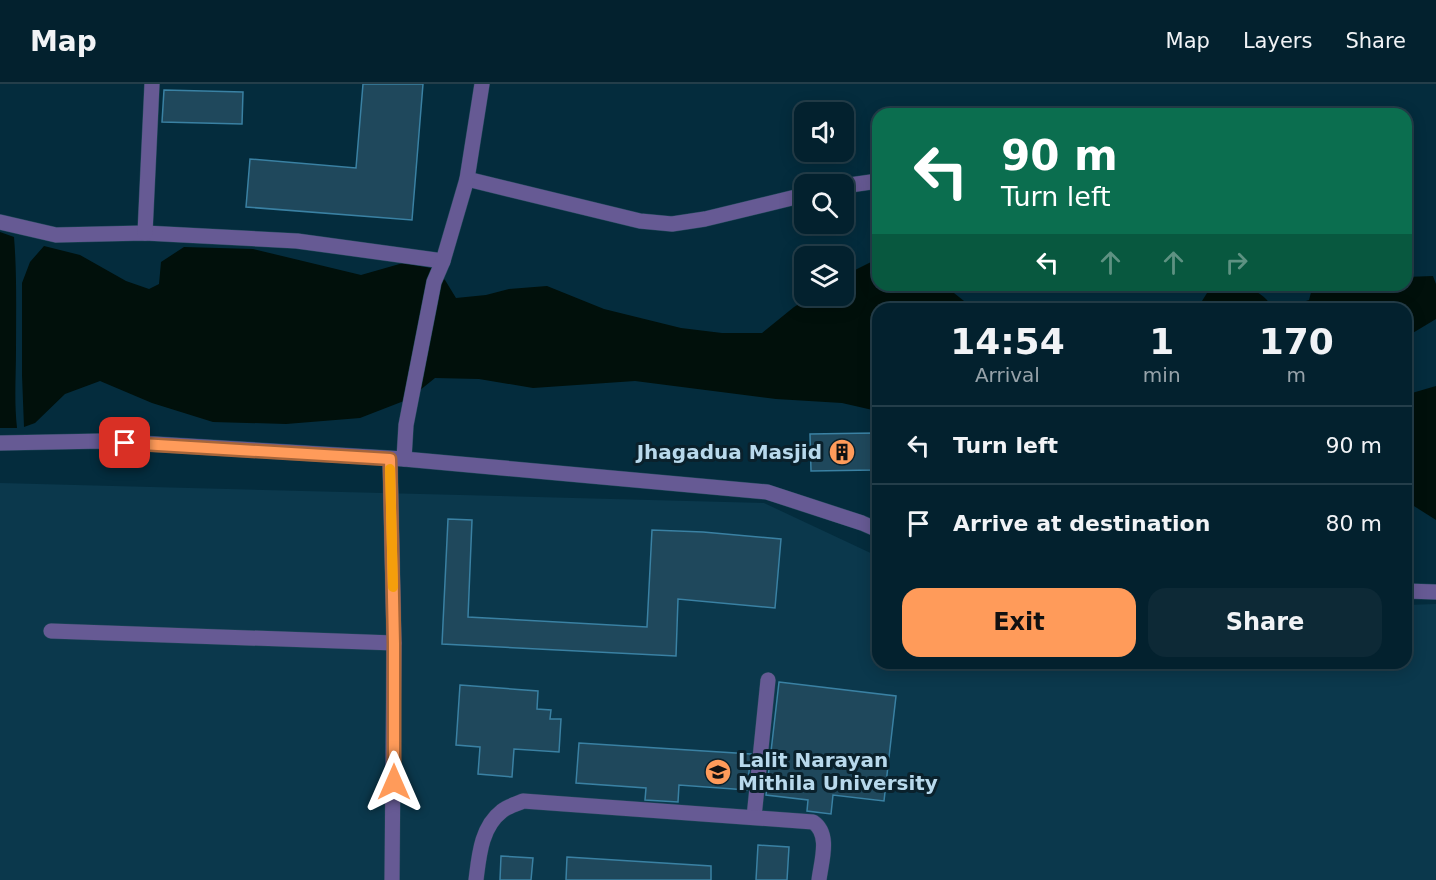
<!DOCTYPE html>
<style>
:root{--surface:#03212e;--page:#0d2936;--text:#f1f3f6;--muted:#97a3aa;--line:#243e4a;--accent:#ff9b5a}
body{margin:0;font-family:"DejaVu Sans",sans-serif;background:var(--page);color:var(--text);height:100vh;display:flex;flex-direction:column;font-size:22px;white-space:nowrap}
*{box-sizing:border-box;margin:0}
p{font-size:20px;color:var(--muted)}
.icon{flex:none;width:33px;height:33px;fill:none;stroke:currentColor;stroke-width:2;stroke-linecap:round;stroke-linejoin:round}
.map{position:relative;flex:1;overflow:hidden}
.drawer{position:absolute;left:872px;top:219px;width:540px;height:366px;display:flex;flex-direction:column;background:var(--surface);border-radius:18px;box-shadow:0 3px 15px #0003,0 0 0 2px var(--line)}
.drawer>*{flex:none}
.top-card{position:absolute;left:872px;top:24px;width:540px;height:183px;border-radius:18px;box-shadow:0 3px 15px #0003,0 0 0 2px var(--line);background:#0b6e4f;color:#fff;overflow:hidden}
.controls{position:absolute;left:794px;top:18px;display:grid;gap:12px}
.controls a{display:grid;place-items:center;width:60px;height:60px;border-radius:12px;background:var(--surface);box-shadow:0 3px 15px #0003,0 0 0 2px var(--line);font-size:30px}
.pin{position:absolute;display:grid;place-items:center;width:51px;height:51px;color:#fff;margin:-26px;border-radius:12px;box-shadow:0 3px 9px #0006}
.me{position:absolute;width:66px;margin:-33px;rotate:0deg;stroke-linejoin:round;filter:drop-shadow(0 0 4px #0008)}
.turn{display:flex;align-items:center;gap:21px;height:126px;padding:0 30px;font-size:27px}
.turn .icon{width:78px;height:78px;stroke-width:2.5}
.turn b{display:block;font-size:42px;line-height:51px}
.lanes{display:flex;align-items:center;height:57px;padding:0 30px;background:#0003;justify-content:center;gap:30px;direction:ltr}
.lanes .off{opacity:.35}
.eta{display:flex;justify-content:space-evenly;align-items:center;height:102px;text-align:center}
.eta b{font-size:36px;font-weight:800;line-height:42px}
.action{display:flex;gap:12px;margin-top:auto;padding:12px 30px}
.action a{flex:1;height:69px;border-radius:18px;background:var(--accent);color:#111;font-size:24px;font-weight:800;line-height:69px;text-align:center}
.action a+a{background:var(--page);color:var(--text)}
ul{padding:0;list-style:none}
li{display:flex;align-items:center;gap:18px;height:78px;padding:0 30px;border-top:2px solid var(--line)}
li div{flex:1}
li b{display:block;font-size:22px}
li em{font-style:normal}
header{display:flex;align-items:center;gap:36px;box-sizing:border-box;height:84px;padding:0 30px;background:var(--surface);border-bottom:2px solid var(--line)}
header strong{font-size:28px}
nav{display:flex;gap:33px;margin-inline-start:auto;font-size:21px}
.map>svg:first-child{display:block}
.built{fill:#0b384c}
.water{fill:#01100b}
.building{fill:#1f485c;stroke:#3a81a3;stroke-width:1.5}
.lines{fill:none;stroke-linecap:round;stroke-linejoin:round}
.minor-casing{stroke:#214859;stroke-width:16}
.minor{stroke:#665a94;stroke-width:15}
.route-casing{stroke:#a6653a;stroke-width:15}
.route{stroke:#ff9b5a;stroke-width:10}
.slow{stroke:#f59e0b;stroke-width:10}
.labels{text-anchor:middle;dominant-baseline:central;stroke-width:6;stroke-linejoin:round;paint-order:stroke}
.poi-label{font-size:20px;font-weight:bold;fill:#b8d9ec;stroke:#0a212c;text-anchor:end}
</style>
<header>
<strong>Map</strong>
<nav><a>Map</a><a>Layers</a><a>Share</a></nav>
</header>
<div class="map">
<svg width="1436" height="796" viewBox="0 0 1436 796">
<rect width="100%" height="100%" fill="#042c3d"/>
<polygon class="built" points="0,399 764,419 877,472 878,579 1406,579 1406,521 1436,520 1436,796 0,796"/>
<g class="water">
<path d="M0,148l14,5c3,37 2,74 2,112 0,27 -2,52 1,79h-17z"/>
<polygon points="44,162 80,171 126,197 149,205 159,200 161,178 184,163 253,165 361,191 403,179 431,184 445,196 456,214 486,211 509,205 547,202 604,225 681,244 722,249 762,249 794,223 812,212 843,212 843,192 877,175 878,201 944,201 974,225 878,225 877,327 842,319 776,315 635,297 533,304 479,295 435,294 409,315 360,334 286,340 213,338 152,319 100,297 65,310 35,339 24,343 22,291 22,199 30,178"/>
<path d="M1433,192l3,8v35l-30,18v-28h-209l15,-24c24,0 44,-1 60,21h17l20,-6 4,-15h93v-8z"/>
<polygon points="1436,302 1436,436 1406,417 1406,312 1412,309"/>
</g>
<g class="building">
<polygon points="363,0 423,0 412,136 246,123 250,75 356,84"/>
<polygon points="164,6 243,8 242,40 162,38"/>
<polygon points="873,349 874,386 811,387 810,350"/>
<polygon points="448,435 472,436 468,533 647,543 652,446 703,448 781,455 775,524 678,515 676,572 442,560"/>
<polygon points="779,598 896,612 884,717 833,711 831,730 807,727 808,716 766,711"/>
<polygon points="460,601 538,607 537,625 551,626 550,635 561,635 559,668 514,665 512,693 478,690 480,663 456,661"/>
<polygon points="579,659 751,670 747,706 679,701 678,718 645,716 646,704 576,699"/>
<polygon points="758,761 789,763 787,796 756,796"/>
<polygon points="501,772 533,774 531,796 500,796"/>
<polygon points="567,773 711,782 711,796 566,796"/>
</g>
<g class="lines">
<defs>
<g id="minor">
<polyline points="467,95 640,137 672,140 705,135 804,111"/>
<polyline points="843,102 878,97"/>
<polyline points="0,138 56,151 145,149 297,157 443,177"/>
<polyline points="145,149 152,0"/>
<polyline points="0,359 104,357 404,375 767,408 862,439 878,446"/>
<polyline points="390,375 394,559 392,796"/>
<polyline points="404,375 406,341 434,198 443,177 467,95 482,0"/>
<polyline points="1406,507 1436,508"/>
<polyline points="51,547 394,559"/>
<polyline points="754,733 768,596"/>
<path d="M476,796c3,-24 5,-53 26,-69 6,-5 15,-7 21,-10l290,21c18,12 8,40 6,58"/>
</g>
</defs>
<use href="#minor" class="minor-casing"/>
<use href="#minor" class="minor"/>
</g>
<g class="lines">
<defs>
<polyline id="route" points="125,359 390,375 394,559 394,698"/>
</defs>
<use href="#route" class="route-casing"/>
<use href="#route" class="route"/>
<polyline class="slow" points="390,385 393,503"/>
</g>
<defs>
<symbol id="building-disc" viewBox="-11 -11 22 22"><circle r="9.5" fill="#ff9b5a" stroke="#0a212c"/><path d="M-4-6H4V6H1V3H-1V6H-4ZM-2.5-4.3h1.7v1.8h-1.7ZM.8-4.3h1.7v1.8H.8ZM-2.5-1h1.7V.8h-1.7ZM.8-1h1.7V.8H.8Z" fill="#111"/></symbol>
<symbol id="university-disc" viewBox="-11 -11 22 22"><circle r="9.5" fill="#ff9b5a" stroke="#0a212c"/><path d="M0-5L7-2L0 1L-7-2ZM-4 1L0 2.5L4 1V4Q0 6-4 4Z" fill="#111"/></symbol>
</defs>
<g fill-rule="evenodd">
<use href="#building-disc" x="827" y="353" width="30" height="30"/>
<use href="#university-disc" x="703" y="673" width="30" height="30"/>
</g>
<g class="labels">
<g class="poi-label">
<text x="822" y="368">Jhagadua Masjid</text>
<text x="738" y="676" text-anchor="start">Lalit Narayan<tspan x="738" dy="23">Mithila University</tspan></text>
</g>
</g>
</svg>
<div class="controls">
<a><svg class="icon" aria-label="sound" viewBox="0 0 24 24"><path d="M4 9h4l5-4v14l-5-4H4zM17 9q2 3 0 6"/></svg></a>
<a><svg class="icon" aria-label="search" viewBox="0 0 24 24"><circle cx="10" cy="10" r="6"/><path d="M15 15l6 6"/></svg></a>
<a><svg class="icon" aria-label="layers" viewBox="0 0 24 24"><path d="M12 4l9 5-9 5-9-5zM3 14l9 5 9-5"/></svg></a>
</div>
<div class="pin" style="left:125px;top:359px;background:#d93025"><svg class="icon" aria-label="arrive" viewBox="0 0 24 24"><path d="M6 21V4h12l-3 4 3 4H6"/></svg></div>
<svg class="me" style="left:394px;top:698px" viewBox="-20 -20 40 40"><path d="M0-17L14 15 0 8-14 15z" fill="#ff9b5a" stroke="#fff" stroke-width="4"/></svg>
<div class="top-card">
<div class="turn"><svg class="icon" aria-label="left" viewBox="0 0 24 24"><path d="M17 20v-9H6M10 6l-5 5 5 5"/></svg><div><b>90 m</b>Turn left</div></div>
<div class="lanes"><svg class="icon" aria-label="left" viewBox="0 0 24 24"><path d="M17 20v-9H6M10 6l-5 5 5 5"/></svg><svg class="icon off" aria-label="ahead" viewBox="0 0 24 24"><path d="M12 20V5M6 11l6-6 6 6"/></svg><svg class="icon off" aria-label="ahead" viewBox="0 0 24 24"><path d="M12 20V5M6 11l6-6 6 6"/></svg><svg class="icon off" aria-label="right" viewBox="0 0 24 24"><path d="M7 20v-9h11M14 6l5 5-5 5"/></svg></div>
</div>
<section class="drawer">
<div class="eta">
<div><b>14:54</b><p>Arrival</p></div>
<div><b>1</b><p>min</p></div>
<div><b>170</b><p>m</p></div>
</div>
<ul>
<li><svg class="icon" aria-label="left" viewBox="0 0 24 24"><path d="M17 20v-9H6M10 6l-5 5 5 5"/></svg><div><b>Turn left</b></div><em>90 m</em></li>
<li><svg class="icon" aria-label="arrive" viewBox="0 0 24 24"><path d="M6 21V4h12l-3 4 3 4H6"/></svg><div><b>Arrive at destination</b></div><em>80 m</em></li>
</ul>
<div class="action"><a>Exit</a><a>Share</a></div>
</section>
</div>
